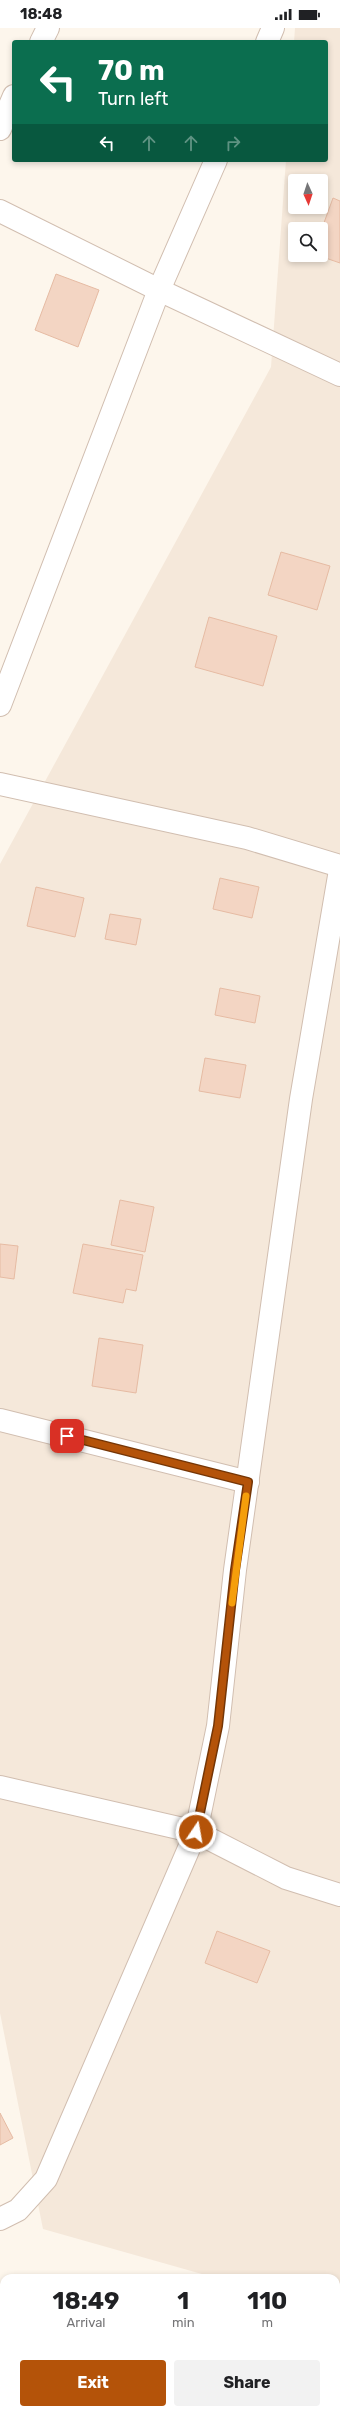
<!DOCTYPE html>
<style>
:root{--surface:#fff;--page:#f2f2f2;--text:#202124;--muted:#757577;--accent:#b45309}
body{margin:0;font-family:Rubik,sans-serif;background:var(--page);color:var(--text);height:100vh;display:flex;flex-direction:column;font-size:15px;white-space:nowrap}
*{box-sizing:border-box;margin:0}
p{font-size:13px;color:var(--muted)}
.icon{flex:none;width:22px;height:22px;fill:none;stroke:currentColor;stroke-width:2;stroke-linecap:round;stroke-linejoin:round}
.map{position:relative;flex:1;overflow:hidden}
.details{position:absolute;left:0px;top:2246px;width:340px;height:140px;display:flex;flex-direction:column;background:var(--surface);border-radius:12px 12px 0 0;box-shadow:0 2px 6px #0003}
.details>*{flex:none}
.banner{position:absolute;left:12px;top:12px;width:316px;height:122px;border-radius:4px;box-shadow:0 2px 6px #0003;background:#0b6e4f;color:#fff;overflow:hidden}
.needle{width:26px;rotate:177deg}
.buttons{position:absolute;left:288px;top:146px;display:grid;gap:8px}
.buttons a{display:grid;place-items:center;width:40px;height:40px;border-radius:4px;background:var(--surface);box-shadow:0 2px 6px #0003;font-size:20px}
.pin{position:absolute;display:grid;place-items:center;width:34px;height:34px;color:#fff;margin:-17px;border-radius:8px;box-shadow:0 2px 6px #0006}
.me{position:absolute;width:44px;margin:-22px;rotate:12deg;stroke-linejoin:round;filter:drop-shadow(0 0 3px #0008)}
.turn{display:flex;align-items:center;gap:14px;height:84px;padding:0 20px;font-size:18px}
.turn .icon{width:52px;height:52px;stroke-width:2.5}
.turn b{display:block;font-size:28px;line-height:34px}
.lanes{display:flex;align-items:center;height:38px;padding:0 20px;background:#0003;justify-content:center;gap:20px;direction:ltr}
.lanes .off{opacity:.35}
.eta{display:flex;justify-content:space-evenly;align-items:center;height:68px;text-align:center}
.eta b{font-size:24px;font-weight:700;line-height:28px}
.button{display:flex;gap:8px;margin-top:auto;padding:8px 20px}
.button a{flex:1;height:46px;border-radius:4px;background:var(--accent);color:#fff;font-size:16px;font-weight:700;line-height:46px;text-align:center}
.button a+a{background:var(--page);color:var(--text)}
.status{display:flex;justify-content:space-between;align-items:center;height:28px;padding:0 20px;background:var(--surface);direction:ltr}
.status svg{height:11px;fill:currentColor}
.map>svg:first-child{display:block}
.residential{fill:#f5e8da;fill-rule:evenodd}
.building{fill:#f3d5c3;stroke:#e6bba3}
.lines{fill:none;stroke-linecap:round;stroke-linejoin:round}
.street-casing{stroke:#d1beb0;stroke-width:24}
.street{stroke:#fff;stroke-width:22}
.route-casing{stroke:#753606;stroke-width:10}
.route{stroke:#b45309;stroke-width:7}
.slow{stroke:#f59e0b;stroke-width:7}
</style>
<div class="status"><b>18:48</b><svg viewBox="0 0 49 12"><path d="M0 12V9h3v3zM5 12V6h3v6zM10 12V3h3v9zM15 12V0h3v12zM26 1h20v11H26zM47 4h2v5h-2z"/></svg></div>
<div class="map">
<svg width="340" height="2386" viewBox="0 0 340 2386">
<rect width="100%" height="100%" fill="#fdf6ec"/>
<path class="residential" d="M295,0h45v2286l-4,-2v-34h-120l-173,-49 -43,-216v-1149l271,-497 15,-207h40v-118h-32zM295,153h26v26h-26zM295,201h26v26h-26z"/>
<g class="building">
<polygon points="333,170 340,173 340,235 317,227 321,227 321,203"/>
<polygon points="56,246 99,262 78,319 35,302"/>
<polygon points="281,524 330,538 317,582 268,567"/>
<polygon points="209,589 277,608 263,658 195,639"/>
<polygon points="220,850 259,859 252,890 213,881"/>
<polygon points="36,859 84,870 75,909 27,898"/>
<polygon points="110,886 141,891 136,917 105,911"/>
<polygon points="220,960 260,968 255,995 215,987"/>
<polygon points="205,1030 246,1037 240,1070 199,1063"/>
<polygon points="120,1172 154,1179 145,1224 111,1217"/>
<polygon points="0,1216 18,1218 14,1251 0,1249"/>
<polygon points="83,1216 143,1227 136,1263 126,1261 123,1275 73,1265"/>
<polygon points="99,1310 143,1317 136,1365 92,1358"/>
<polygon points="217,1903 270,1923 257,1955 205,1935"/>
<polygon points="0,2085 13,2110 0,2117"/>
</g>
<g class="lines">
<defs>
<g id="street">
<polyline points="41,14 48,0"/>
<polyline points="267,14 273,0"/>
<polyline points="0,101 14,68"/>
<polyline points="0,183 159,262 340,347"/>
<polyline points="0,677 159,262 216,132"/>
<polyline points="0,756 247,810 340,838"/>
<polyline points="340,842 301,1071 235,1542 218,1698 196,1804 286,1850 340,1867"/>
<polyline points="0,1392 248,1454"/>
<polyline points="0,1759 196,1804 46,2151 18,2182 0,2191"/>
</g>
</defs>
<use href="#street" class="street-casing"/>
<use href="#street" class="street"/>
</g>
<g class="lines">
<defs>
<polyline id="route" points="67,1408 248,1454 235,1542 218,1698 196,1804"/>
</defs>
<use href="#route" class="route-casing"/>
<use href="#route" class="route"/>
<polyline class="slow" points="232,1575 246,1468"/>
</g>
</svg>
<div class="buttons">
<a><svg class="needle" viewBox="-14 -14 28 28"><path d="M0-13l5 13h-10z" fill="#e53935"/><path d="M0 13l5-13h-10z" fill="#757577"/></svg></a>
<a><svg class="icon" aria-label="search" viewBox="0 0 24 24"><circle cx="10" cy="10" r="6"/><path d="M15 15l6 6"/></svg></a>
</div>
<div class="pin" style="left:67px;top:1408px;background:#d93025"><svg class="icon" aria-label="arrive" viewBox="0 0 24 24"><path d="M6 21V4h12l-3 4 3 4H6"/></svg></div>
<svg class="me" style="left:196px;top:1804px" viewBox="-20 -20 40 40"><circle r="17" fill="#b45309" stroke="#fff" stroke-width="3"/><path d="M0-11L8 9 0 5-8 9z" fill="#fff"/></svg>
<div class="banner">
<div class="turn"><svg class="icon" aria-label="left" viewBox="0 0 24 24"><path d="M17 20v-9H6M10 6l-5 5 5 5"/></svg><div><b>70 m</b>Turn left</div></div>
<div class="lanes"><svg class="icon" aria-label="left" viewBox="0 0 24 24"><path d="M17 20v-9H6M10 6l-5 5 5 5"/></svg><svg class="icon off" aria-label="ahead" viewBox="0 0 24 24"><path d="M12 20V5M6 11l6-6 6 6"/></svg><svg class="icon off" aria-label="ahead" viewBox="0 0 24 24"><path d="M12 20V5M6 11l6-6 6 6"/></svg><svg class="icon off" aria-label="right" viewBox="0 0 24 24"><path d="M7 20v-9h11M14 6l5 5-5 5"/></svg></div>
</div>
<section class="details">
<div class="eta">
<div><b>18:49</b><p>Arrival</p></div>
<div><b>1</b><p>min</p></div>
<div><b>110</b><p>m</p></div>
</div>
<div class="button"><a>Exit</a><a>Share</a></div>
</section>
</div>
